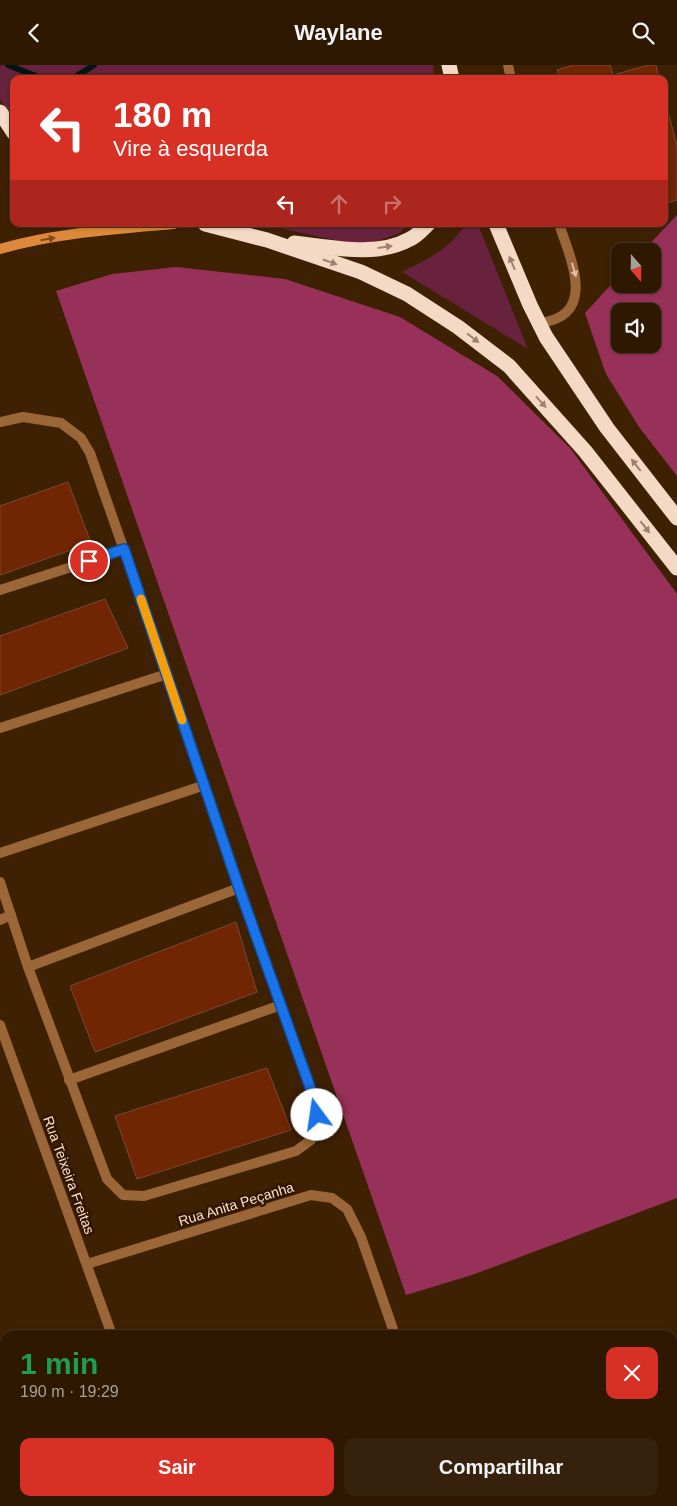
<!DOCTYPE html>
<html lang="pt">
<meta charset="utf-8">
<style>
:root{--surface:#2e1802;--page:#36210c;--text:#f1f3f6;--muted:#a7a099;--line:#493724;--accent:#d93025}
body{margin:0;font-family:Arial,sans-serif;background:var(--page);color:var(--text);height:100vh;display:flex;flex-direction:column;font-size:19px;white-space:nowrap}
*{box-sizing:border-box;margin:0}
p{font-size:16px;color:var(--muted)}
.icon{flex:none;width:28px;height:28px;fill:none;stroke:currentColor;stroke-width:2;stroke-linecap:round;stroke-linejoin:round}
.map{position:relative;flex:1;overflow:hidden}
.details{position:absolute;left:0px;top:1265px;width:678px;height:176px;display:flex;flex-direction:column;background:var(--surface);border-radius:15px 15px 0 0;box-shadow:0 1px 4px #0004,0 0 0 1px var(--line)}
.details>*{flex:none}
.guide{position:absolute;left:10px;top:10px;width:658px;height:152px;border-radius:10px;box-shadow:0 1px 4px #0004,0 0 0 1px var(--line);background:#d93025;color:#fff;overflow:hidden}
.needle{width:32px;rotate:160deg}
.tools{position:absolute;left:611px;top:178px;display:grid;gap:10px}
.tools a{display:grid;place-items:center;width:50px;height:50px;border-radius:10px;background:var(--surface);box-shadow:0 1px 4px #0004,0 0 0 1px var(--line);font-size:25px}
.pin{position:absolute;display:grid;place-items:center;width:42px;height:42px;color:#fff;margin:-21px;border:2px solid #fff;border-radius:50%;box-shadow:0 1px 5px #0007}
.me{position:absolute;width:55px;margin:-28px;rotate:346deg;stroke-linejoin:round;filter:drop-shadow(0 0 4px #0008)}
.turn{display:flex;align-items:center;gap:18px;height:105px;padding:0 20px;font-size:22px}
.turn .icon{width:65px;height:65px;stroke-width:2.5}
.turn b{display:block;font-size:35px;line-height:42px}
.lanes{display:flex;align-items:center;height:48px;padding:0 20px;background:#0003;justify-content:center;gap:25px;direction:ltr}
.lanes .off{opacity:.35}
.round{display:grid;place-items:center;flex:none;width:52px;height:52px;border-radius:10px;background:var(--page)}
.summary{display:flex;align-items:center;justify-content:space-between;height:85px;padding:0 20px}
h1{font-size:30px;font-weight:700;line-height:38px;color:#1e9e55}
.action{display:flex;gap:10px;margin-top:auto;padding:10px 20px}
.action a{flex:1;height:58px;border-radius:10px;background:var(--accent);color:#fff;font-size:20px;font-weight:700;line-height:58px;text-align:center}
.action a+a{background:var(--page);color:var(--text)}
header{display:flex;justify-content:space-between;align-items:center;height:65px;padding:0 20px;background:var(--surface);font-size:22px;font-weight:700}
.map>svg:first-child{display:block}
.green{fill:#68223d}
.forest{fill:#983159;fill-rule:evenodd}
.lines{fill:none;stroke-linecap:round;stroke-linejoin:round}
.stream{stroke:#021512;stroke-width:6}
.building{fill:#702503;stroke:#7c4937}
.street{stroke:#9b6739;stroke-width:10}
.secondary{stroke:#dd883a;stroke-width:10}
.highway{stroke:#f4d9c5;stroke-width:15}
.oneway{fill:#7f491a}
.oneway2{fill:#9d816c}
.oneway3{fill:#debda2}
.route-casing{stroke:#114b97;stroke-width:12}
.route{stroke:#1a73e8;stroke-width:9}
.slow{stroke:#f59e0b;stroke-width:9}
.labels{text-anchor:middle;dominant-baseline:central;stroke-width:5;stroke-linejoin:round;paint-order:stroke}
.street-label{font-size:14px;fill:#fbe2cf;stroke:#331600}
</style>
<header><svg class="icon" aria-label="back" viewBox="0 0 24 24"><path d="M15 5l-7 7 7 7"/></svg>Waylane<svg class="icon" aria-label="search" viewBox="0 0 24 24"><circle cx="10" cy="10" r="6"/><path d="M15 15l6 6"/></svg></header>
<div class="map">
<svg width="677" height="1441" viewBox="0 0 677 1441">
<rect width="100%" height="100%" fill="#3e2003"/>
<g class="green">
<polygon points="0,0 433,0 434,14 14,14 14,54 0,34"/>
<polygon points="260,159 409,159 399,168 363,181"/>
<path d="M466,159h12l50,125 -126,-77c28,-14 46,-22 64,-48z"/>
</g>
<g class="forest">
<path d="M677,150v261l-38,-49 -33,-53 -21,-61 35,-38v9h32v-33h-9zM620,246h32v33h-32z"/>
<polygon points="176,202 285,214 400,252 497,311 570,383 677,529 677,1133 472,1210 406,1230 56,226 112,209"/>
</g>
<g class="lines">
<g class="stream">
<polyline points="8,0 41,13 58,14"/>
<polyline points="72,14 94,0"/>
</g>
</g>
<g class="building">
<polygon points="574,0 610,0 613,10 649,0 656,0 659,14 560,14 557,5"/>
<polygon points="664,31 677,81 677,135 664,139"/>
<polygon points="68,417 91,478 0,510 0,441"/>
<polygon points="105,534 128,583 0,630 0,571"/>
<polygon points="236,857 257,927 95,987 70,921"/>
<polygon points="267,1003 291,1065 137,1114 115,1051"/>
</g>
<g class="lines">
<g class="street">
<polyline points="508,0 511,14"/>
<path d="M539,258c59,-7 32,-63 20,-99"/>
<polyline points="0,357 23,352 61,358 81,373 90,388 124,485 239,823 316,1039 319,1060 311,1075 296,1086 144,1131 123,1130 107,1114 28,902 0,817"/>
<polyline points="0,525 124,485"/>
<polyline points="0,663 167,609"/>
<polyline points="0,788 205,720"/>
<polyline points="0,855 11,850"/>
<polyline points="28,902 239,823"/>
<polyline points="0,960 112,1270"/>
<polyline points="69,1015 281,940"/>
<polyline points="87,1199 311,1130 332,1133 347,1144 361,1172 395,1270"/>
<polyline points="672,1404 677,1403"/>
<polyline points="169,1436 171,1441"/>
<polyline points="453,1436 455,1441"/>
<polyline points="568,1441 582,1436"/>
<polyline points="663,1441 677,1436"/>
</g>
<path class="secondary" d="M0,184c55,-16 117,-20 174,-25"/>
<g class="highway">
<polyline points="449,0 452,14"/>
<polyline points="0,47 14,68"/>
<polyline points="205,159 267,175 361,207 407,229 458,262 509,301 585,386 677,503"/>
<polyline points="496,159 530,240 546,272 607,363 677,453"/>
<path d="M294,178c37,4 82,15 116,-4 7,-3 13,-10 18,-15"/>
</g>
</g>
<defs><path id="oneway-solid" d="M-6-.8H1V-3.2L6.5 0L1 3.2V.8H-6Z" transform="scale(1.25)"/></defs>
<use class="oneway" href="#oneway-solid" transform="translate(48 174) rotate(-9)"/>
<g class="oneway2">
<use href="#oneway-solid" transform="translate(385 182) rotate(-8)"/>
<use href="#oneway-solid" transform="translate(330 197) rotate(19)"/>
<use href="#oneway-solid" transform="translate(512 198) rotate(-113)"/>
<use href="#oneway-solid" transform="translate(473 273) rotate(37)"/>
<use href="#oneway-solid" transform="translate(541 337) rotate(48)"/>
<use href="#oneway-solid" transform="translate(636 400) rotate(-128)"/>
<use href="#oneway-solid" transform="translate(645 462) rotate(52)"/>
</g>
<use class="oneway3" href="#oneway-solid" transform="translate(574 205) rotate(74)"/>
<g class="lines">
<defs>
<polyline id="route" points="89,496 124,484 239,823 316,1039 317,1050"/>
</defs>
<use href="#route" class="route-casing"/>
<use href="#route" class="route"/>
<polyline class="slow" points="141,534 182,655"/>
</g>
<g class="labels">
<g class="street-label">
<text transform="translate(69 1110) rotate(70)">Rua Teixeira Freitas</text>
<text transform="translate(236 1139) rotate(-17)">Rua Anita Peçanha</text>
</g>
</g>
</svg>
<div class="tools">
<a><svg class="needle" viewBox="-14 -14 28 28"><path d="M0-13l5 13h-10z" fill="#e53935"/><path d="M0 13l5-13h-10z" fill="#a7a099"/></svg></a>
<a><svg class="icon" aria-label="sound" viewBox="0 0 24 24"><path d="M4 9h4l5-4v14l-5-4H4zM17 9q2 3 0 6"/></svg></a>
</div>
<div class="pin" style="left:89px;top:496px;background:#d93025"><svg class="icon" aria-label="arrive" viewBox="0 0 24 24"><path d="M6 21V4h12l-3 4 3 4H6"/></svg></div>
<svg class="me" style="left:317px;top:1050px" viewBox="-20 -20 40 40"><circle r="19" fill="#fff"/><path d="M0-13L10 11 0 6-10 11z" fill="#1a73e8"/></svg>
<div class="guide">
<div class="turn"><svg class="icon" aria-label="left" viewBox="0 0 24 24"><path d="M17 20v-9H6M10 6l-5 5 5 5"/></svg><div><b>180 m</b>Vire à esquerda</div></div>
<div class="lanes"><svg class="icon" aria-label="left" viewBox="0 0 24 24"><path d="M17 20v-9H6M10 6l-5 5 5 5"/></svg><svg class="icon off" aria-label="ahead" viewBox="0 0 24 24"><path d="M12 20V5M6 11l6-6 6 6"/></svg><svg class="icon off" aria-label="right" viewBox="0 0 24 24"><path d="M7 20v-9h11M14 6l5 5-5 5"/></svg></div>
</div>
<section class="details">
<div class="summary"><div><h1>1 min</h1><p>190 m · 19:29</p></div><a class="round" style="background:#d93025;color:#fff"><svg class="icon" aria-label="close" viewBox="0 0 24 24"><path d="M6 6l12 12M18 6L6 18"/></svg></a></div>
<div class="action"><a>Sair</a><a>Compartilhar</a></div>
</section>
</div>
